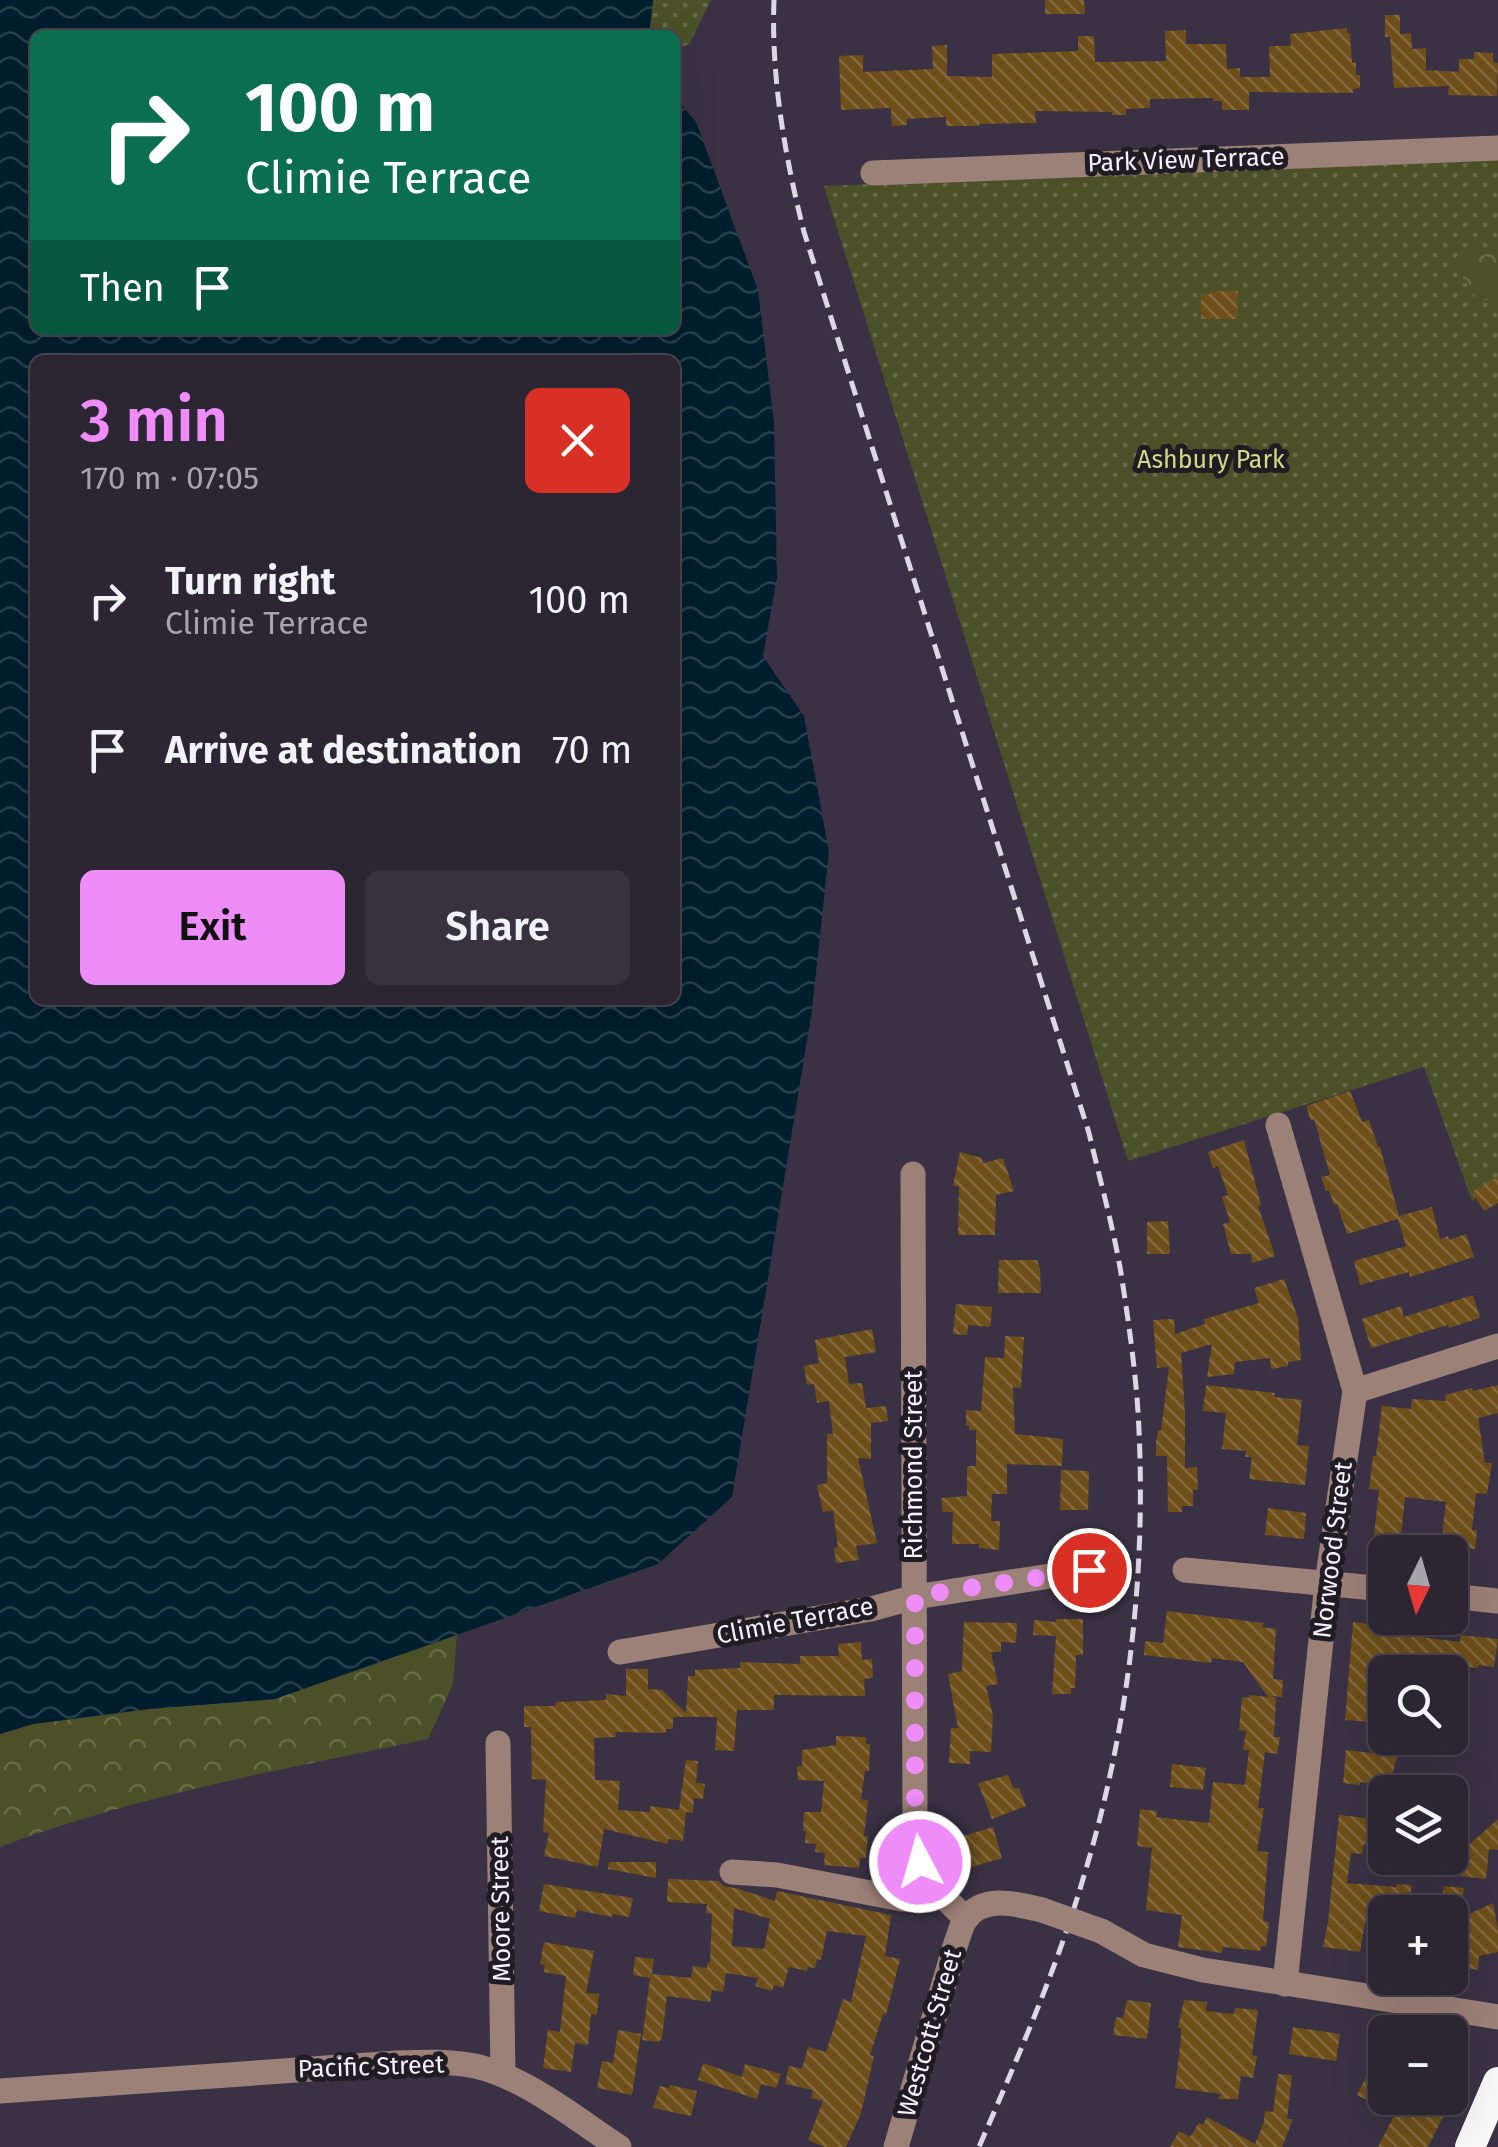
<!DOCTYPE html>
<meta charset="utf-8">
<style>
:root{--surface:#2c2633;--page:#38323f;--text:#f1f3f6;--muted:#a6a5ac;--line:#48434e;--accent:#ee8cf8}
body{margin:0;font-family:"Fira Sans",sans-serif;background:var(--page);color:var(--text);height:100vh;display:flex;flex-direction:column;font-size:38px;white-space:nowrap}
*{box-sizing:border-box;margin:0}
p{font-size:32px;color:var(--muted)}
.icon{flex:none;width:55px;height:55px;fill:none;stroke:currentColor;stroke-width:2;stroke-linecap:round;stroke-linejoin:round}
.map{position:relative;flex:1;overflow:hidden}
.details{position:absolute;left:30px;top:355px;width:650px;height:650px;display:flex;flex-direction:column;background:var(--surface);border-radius:15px;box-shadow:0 10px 40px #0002,0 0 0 2px var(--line)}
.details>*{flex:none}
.banner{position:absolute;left:30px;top:30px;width:650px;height:305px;border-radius:15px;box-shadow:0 10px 40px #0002,0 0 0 2px var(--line);background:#0b6e4f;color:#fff;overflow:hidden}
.needle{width:65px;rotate:185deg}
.controls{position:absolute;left:1368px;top:1535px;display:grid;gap:20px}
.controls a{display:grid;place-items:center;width:100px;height:100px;border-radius:15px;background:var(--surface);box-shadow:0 10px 40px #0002,0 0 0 2px var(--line);font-size:50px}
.pin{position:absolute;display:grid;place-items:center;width:85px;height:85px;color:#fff;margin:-42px;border:5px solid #fff;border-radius:50%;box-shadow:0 2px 10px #0007}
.me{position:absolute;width:110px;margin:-55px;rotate:354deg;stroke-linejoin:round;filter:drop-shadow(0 0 8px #0008)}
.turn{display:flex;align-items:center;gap:35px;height:210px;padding:0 50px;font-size:45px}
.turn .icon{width:130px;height:130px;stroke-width:2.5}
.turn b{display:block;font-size:70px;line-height:85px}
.then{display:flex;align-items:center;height:95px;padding:0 50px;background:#0003;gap:20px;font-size:38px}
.round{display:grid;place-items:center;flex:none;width:105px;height:105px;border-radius:15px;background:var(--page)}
.summary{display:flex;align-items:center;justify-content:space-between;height:170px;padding:0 50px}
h1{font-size:60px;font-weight:600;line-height:75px;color:var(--accent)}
.action{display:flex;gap:20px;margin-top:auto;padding:20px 50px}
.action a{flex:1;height:115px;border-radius:15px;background:var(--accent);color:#111;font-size:40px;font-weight:600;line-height:115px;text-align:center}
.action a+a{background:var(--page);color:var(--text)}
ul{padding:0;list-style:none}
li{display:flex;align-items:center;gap:30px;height:150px;padding:0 50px}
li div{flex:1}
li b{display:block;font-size:38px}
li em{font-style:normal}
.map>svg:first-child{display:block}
.green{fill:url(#green-dots)}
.forest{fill:url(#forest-crowns)}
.water{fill:url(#water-waves);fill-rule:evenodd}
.building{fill:url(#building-back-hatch);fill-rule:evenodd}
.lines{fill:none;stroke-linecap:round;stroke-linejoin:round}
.minor{stroke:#9c8178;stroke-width:25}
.highway{stroke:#f9f9f9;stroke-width:30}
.rail{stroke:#ddd8e5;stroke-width:5;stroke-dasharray:15 8;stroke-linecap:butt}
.minor-bridge{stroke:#9c8178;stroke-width:25}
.route{stroke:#ee8cf8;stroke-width:18;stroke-dasharray:0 32.4}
.labels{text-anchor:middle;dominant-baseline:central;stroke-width:10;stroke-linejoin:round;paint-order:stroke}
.street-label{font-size:25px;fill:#f6f1fd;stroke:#1f1c24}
.park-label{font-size:25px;fill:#cfdb86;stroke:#1f1c24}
</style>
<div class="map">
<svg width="1498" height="2147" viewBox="0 0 1498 2147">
<defs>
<pattern id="green-dots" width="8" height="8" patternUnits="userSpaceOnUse" patternTransform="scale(2.5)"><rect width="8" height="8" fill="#4b5028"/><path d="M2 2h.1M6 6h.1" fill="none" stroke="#666a48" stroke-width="1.8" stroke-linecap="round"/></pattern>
<pattern id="forest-crowns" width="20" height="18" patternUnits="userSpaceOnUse" patternTransform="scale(2.5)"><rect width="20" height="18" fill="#4b5028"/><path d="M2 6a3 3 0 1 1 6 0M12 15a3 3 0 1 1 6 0" fill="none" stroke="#666a48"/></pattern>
<pattern id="water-waves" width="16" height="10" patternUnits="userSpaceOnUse" patternTransform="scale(2.5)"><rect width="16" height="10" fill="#001e2d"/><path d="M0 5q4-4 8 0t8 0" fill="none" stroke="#263f4c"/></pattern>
<pattern id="building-back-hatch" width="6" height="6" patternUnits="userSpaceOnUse" patternTransform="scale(2.5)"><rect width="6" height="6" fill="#6e4f1a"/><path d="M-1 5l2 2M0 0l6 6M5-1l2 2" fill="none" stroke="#83693c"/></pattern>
</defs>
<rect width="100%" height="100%" fill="#3a3244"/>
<g class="green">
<polygon points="653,0 711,0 689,45 675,47 675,35 649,35"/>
<polygon points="1498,157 1498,1184 1472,1201 1424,1067 1128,1161 824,186"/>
</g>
<g class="forest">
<polygon points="1498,244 1498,298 1478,301 1454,263 1470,251"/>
<path d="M457,1633l-4,51 -25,55c-143,30 -291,56 -428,108v-113l33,-10 116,-15 126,-10z"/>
</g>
<path class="water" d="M0,0h653l-4,35h-614v295h640v-232l21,24 62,168 16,133 3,154 -14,79 41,60 25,136 -17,158 -80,487 -74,67 -383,135 -126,10 -116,15 -33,10zM35,360h640v640h-640z"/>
<g class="building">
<polygon points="1045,0 1084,0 1085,14 1045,14"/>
<polygon points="1385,15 1400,15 1400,34 1411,33 1412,49 1426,48 1426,70 1459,72 1459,59 1474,59 1474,52 1493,53 1493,62 1498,63 1497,96 1448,95 1449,86 1394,88 1390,37 1385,37"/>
<polygon points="1347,28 1347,33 1350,33 1352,63 1356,62 1356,75 1360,75 1360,88 1353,89 1353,93 1249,92 1249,110 1222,110 1222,101 1213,101 1213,98 1150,99 1150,108 1126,109 1126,115 1112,115 1112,112 1035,111 1036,123 979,124 979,126 946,126 946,117 907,119 907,125 892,126 891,108 841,110 839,56 863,55 863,72 933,69 932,46 947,45 947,76 992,77 992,54 1078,51 1078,36 1094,36 1095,62 1166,61 1165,31 1186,30 1186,44 1226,44 1227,69 1240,68 1240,77 1270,77 1269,46 1291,46 1290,34"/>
<polygon points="1211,291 1238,291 1237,319 1201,319 1201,294 1210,294"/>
<polygon points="1350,1091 1362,1122 1369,1120 1378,1147 1380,1147 1399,1216 1432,1207 1440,1239 1448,1236 1449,1240 1466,1234 1474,1257 1410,1277 1409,1272 1360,1285 1354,1261 1406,1246 1398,1219 1347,1234 1337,1204 1334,1205 1329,1190 1326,1191 1321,1177 1330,1175 1314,1119 1311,1121 1306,1106"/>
<polygon points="1244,1140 1261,1205 1258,1206 1275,1256 1252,1263 1251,1254 1231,1254 1223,1224 1230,1222 1222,1197 1228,1195 1218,1166 1213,1168 1208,1152"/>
<polygon points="960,1152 982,1158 983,1163 1003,1158 1014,1191 996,1195 995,1235 958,1235 959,1186 953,1186"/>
<polygon points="1498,1176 1498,1203 1484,1211 1472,1192"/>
<polygon points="1168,1221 1170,1254 1147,1254 1147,1222"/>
<polygon points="999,1260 1037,1260 1040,1269 1041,1293 998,1293"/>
<polygon points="1284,1279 1298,1318 1301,1360 1288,1362 1288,1366 1271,1369 1270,1358 1235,1362 1234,1374 1207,1377 1212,1344 1181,1353 1185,1413 1185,1468 1197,1467 1198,1490 1193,1490 1193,1506 1182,1506 1182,1512 1168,1512 1167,1456 1156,1456 1156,1442 1158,1431 1161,1431 1169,1367 1157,1368 1153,1320 1174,1319 1175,1334 1205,1324 1204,1319 1259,1303 1254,1288"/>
<polygon points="1473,1295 1480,1318 1449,1328 1448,1325 1371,1348 1362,1319 1401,1306 1404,1317"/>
<polygon points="956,1304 992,1307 990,1327 968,1325 967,1335 953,1334"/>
<polygon points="872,1329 876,1352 845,1357 849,1384 862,1383 866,1408 886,1406 888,1421 871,1423 871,1459 858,1458 877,1543 856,1546 859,1560 836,1563 834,1548 838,1547 833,1511 823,1512 817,1485 827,1483 827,1434 833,1434 829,1401 817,1403 814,1384 807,1385 804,1366 819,1363 815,1340"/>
<polygon points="1005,1336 1024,1337 1021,1388 1013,1387 1015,1434 1063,1439 1062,1466 1007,1464 1007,1494 992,1494 991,1521 1000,1521 999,1550 979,1548 979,1544 952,1544 953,1512 943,1512 941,1498 967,1496 967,1466 976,1466 976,1430 969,1430 969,1425 966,1425 966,1410 981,1411 985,1357 1004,1358"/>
<polygon points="1206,1385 1275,1393 1274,1397 1302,1400 1297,1445 1309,1446 1305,1485 1249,1479 1252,1457 1245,1457 1246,1451 1222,1449 1226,1413 1203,1411"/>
<polygon points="1498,1385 1498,1413 1478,1418 1485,1463 1492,1463 1487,1494 1476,1493 1472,1530 1477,1530 1475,1549 1441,1546 1446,1502 1405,1497 1401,1538 1374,1535 1379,1490 1369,1489 1373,1456 1376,1456 1382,1406 1411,1409 1412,1399 1446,1401 1445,1395 1472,1388 1473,1391"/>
<polygon points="1061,1470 1089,1471 1088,1510 1060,1510"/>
<polygon points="1268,1508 1306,1513 1304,1539 1265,1535"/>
<polygon points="1403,1534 1433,1537 1431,1552 1401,1552"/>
<polygon points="1167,1611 1263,1623 1262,1627 1276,1629 1273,1679 1283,1680 1282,1697 1271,1696 1276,1698 1274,1737 1280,1737 1277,1754 1265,1752 1258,1808 1264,1808 1257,1851 1268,1852 1263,1921 1269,1922 1266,1946 1261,1946 1260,1951 1223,1947 1222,1953 1178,1947 1182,1915 1146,1910 1152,1848 1137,1846 1140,1809 1157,1811 1156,1817 1209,1823 1213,1782 1245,1785 1249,1750 1243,1750 1246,1731 1239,1730 1242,1697 1249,1698 1249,1695 1268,1697 1243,1662 1212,1658 1211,1663 1144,1655 1145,1641 1163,1643"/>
<polygon points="1056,1619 1083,1619 1083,1655 1076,1655 1075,1688 1071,1688 1071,1694 1052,1694 1056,1636 1033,1635 1034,1620 1056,1622"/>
<polygon points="964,1622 1017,1623 1016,1643 1001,1642 1001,1652 991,1652 998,1684 986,1686 993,1716 991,1752 970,1751 970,1764 949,1763 951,1728 958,1728 948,1674 962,1671"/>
<polygon points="1353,1622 1414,1629 1414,1636 1460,1642 1461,1635 1498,1639 1494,1667 1479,1665 1478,1668 1469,1667 1467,1690 1450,1688 1450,1672 1377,1672 1371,1722 1345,1720"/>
<polygon points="861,1642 862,1660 872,1659 873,1678 864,1679 865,1696 774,1695 774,1710 737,1710 734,1751 715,1750 717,1717 673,1717 673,1729 666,1729 666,1733 615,1732 616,1737 594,1738 595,1780 620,1781 618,1810 650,1812 650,1806 679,1810 686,1760 698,1761 696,1783 705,1784 703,1799 694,1798 693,1813 686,1812 683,1841 668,1839 668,1844 604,1829 598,1867 544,1856 549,1833 543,1832 546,1780 532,1779 531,1727 524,1727 524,1706 555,1706 556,1702 606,1700 606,1694 626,1696 626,1669 648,1669 648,1689 662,1690 686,1713 688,1676 695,1676 695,1670 740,1668 740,1662 800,1664 800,1656 839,1656 838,1644"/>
<polygon points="836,1736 866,1737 866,1744 870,1744 869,1771 865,1771 861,1799 868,1800 864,1836 868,1836 866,1858 860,1858 859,1868 824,1865 825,1853 815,1852 816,1844 805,1843 806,1831 803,1831 804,1812 821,1812 824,1781 798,1780 797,1766 802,1766 802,1750 836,1745"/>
<polygon points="1346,1750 1397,1756 1390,1786 1360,1782 1360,1785 1343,1783"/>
<polygon points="1172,1764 1206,1768 1203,1790 1170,1787"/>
<polygon points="1008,1775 1014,1789 1019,1788 1026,1806 992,1819 978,1783"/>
<polygon points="1339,1815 1384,1820 1382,1841 1369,1840 1368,1844 1364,1844 1362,1854 1351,1853 1347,1883 1396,1887 1397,1884 1412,1885 1410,1895 1442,1898 1444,1886 1464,1888 1461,1912 1367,1912 1360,1952 1323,1947 1328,1922"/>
<polygon points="1498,1819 1498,1850 1489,1849 1486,1879 1460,1876 1463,1850"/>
<polygon points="993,1827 1002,1858 965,1869 956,1838"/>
<polygon points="609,1862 656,1862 656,1878 608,1869"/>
<path d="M668,1879l51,2 5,5 15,3 36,12 2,-10 114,24 -6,41 15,3 -14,56 -3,-1 -13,41 4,1 -13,57 -15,34h-21l-17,-7 15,-39 -12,-3 2,-8 -28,-6 4,-18 13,3 6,-22 18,5 17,-53 8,3 15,-66 -39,-5 -6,29 -4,-1 -2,9 -7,-1 -1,4 -18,-4 -6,21 -9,-3 -2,6 -17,-5 3,-8 -32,-5 -3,19 -11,-2 -2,12 -43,-6 -5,42 -3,4 -17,-2 8,-62 -17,-3 2,-18 19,2 -2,15 39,4 2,-12 14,2 1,-6 2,1 2,-49 -6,-1 1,-9 -40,-2zM734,1908l36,11 -6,30 -32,-3z"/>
<polygon points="544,1884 633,1898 629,1917 612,1914 612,1917 577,1910 575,1918 539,1911"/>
<polygon points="1493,1903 1498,1930 1498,1952 1479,1956 1478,1970 1460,1967 1464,1927 1450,1925 1450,1923"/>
<polygon points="544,1942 594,1951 586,1993 599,1994 597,2015 591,2014 588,2045 575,2043 571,2072 543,2068 548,2030 560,2032 566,1976 544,1972 545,1965 540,1964"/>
<polygon points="1127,2000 1151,2003 1147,2039 1113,2035 1116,2017 1123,2018"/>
<polygon points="1184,2000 1207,2002 1206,2011 1234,2014 1235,2008 1258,2010 1252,2055 1257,2056 1253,2078 1241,2076 1238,2099 1218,2099 1221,2094 1175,2088 1181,2039 1181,2028 1178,2028"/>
<polygon points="1293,2027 1340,2034 1336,2061 1289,2054"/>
<polygon points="618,2030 641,2034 632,2095 597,2088 602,2061 613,2063"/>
<polygon points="703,2063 742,2077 745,2064 781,2074 776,2088 761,2084 757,2099 698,2080"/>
<polygon points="1368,2073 1385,2081 1385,2098 1419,2098 1446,2111 1428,2147 1378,2147 1395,2114 1357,2095"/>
<polygon points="1278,2074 1292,2075 1287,2119 1293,2119 1282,2147 1170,2147 1179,2131 1190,2137 1199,2123 1203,2125 1207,2117 1255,2144 1264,2122 1265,2111 1273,2112"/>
<polygon points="670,2085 697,2091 691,2116 653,2108 660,2086 669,2088"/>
</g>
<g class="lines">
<g class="minor">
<polyline points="873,173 1498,148"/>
<polyline points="1278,1125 1355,1391 1327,1583 1285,1984"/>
<path d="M913,1174l2,659c3,39 24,60 51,86"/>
<polyline points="1355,1391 1498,1346"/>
<polyline points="1185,1570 1385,1589"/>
<polyline points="1450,1596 1498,1601"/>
<polyline points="620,1652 871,1609 915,1597 1089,1570"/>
<polyline points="498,1743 503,2075"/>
<polyline points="732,1872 777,1875 902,1899 919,1899 937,1891"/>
<polyline points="1101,1931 1144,1955 1203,1970 1498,2017"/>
<path d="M0,2091l397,-28c26,-1 53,-2 78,3 50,11 101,53 144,81"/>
<path d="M896,2147l60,-204c3,-7 5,-17 9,-23 18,-26 52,-16 77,-10"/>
</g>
<polyline class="highway" points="1470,2147 1498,2082"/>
<path class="rail" d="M774,0c-3,78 11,157 30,232l285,901c11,47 24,93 32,140 8,52 16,106 18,158 7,150 -12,304 -56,448 -27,92 -66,180 -104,268"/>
<polyline class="minor-bridge" points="1042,1910 1101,1931"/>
</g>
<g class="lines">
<polyline class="route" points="920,1862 915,1833 915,1596 1089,1570"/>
</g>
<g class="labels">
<g class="street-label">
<text transform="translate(1186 160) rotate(-2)">Park View Terrace</text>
<text transform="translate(914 1465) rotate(-90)">Richmond Street</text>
<text transform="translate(1333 1550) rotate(-83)">Norwood Street</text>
<text transform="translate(795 1621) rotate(-11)">Climie Terrace</text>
<text transform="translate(501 1909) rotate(-91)">Moore Street</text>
<text transform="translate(930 2033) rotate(-74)">Westcott Street</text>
<text transform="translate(371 2067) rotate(-2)">Pacific Street</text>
</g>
<g class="park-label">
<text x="1211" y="460">Ashbury Park</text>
</g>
</g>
</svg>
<div class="controls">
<a><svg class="needle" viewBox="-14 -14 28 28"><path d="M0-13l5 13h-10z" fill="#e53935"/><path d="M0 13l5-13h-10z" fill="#a6a5ac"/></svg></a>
<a><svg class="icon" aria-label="search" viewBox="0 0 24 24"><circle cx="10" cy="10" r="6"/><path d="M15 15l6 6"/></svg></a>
<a><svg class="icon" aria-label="layers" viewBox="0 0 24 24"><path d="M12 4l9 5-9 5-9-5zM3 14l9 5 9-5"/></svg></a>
<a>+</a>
<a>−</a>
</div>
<div class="pin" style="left:1089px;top:1570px;background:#d93025"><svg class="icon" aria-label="arrive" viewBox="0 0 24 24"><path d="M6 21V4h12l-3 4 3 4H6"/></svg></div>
<svg class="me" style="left:920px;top:1862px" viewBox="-20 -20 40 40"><circle r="17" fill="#ee8cf8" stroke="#fff" stroke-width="3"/><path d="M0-11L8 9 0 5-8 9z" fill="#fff"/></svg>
<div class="banner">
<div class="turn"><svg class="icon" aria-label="right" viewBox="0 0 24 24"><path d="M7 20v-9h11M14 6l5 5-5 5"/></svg><div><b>100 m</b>Climie Terrace</div></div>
<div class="then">Then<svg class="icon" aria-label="arrive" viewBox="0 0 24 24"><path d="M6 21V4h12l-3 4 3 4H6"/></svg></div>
</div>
<section class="details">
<div class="summary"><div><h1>3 min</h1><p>170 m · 07:05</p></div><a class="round" style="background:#d93025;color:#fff"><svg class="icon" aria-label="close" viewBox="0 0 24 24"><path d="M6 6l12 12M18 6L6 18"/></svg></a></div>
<ul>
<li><svg class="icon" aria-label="right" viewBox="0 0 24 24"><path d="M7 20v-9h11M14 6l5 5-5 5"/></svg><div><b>Turn right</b><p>Climie Terrace</p></div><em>100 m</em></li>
<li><svg class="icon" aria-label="arrive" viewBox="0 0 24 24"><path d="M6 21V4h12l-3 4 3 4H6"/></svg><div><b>Arrive at destination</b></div><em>70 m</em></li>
</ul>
<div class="action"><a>Exit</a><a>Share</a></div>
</section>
</div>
